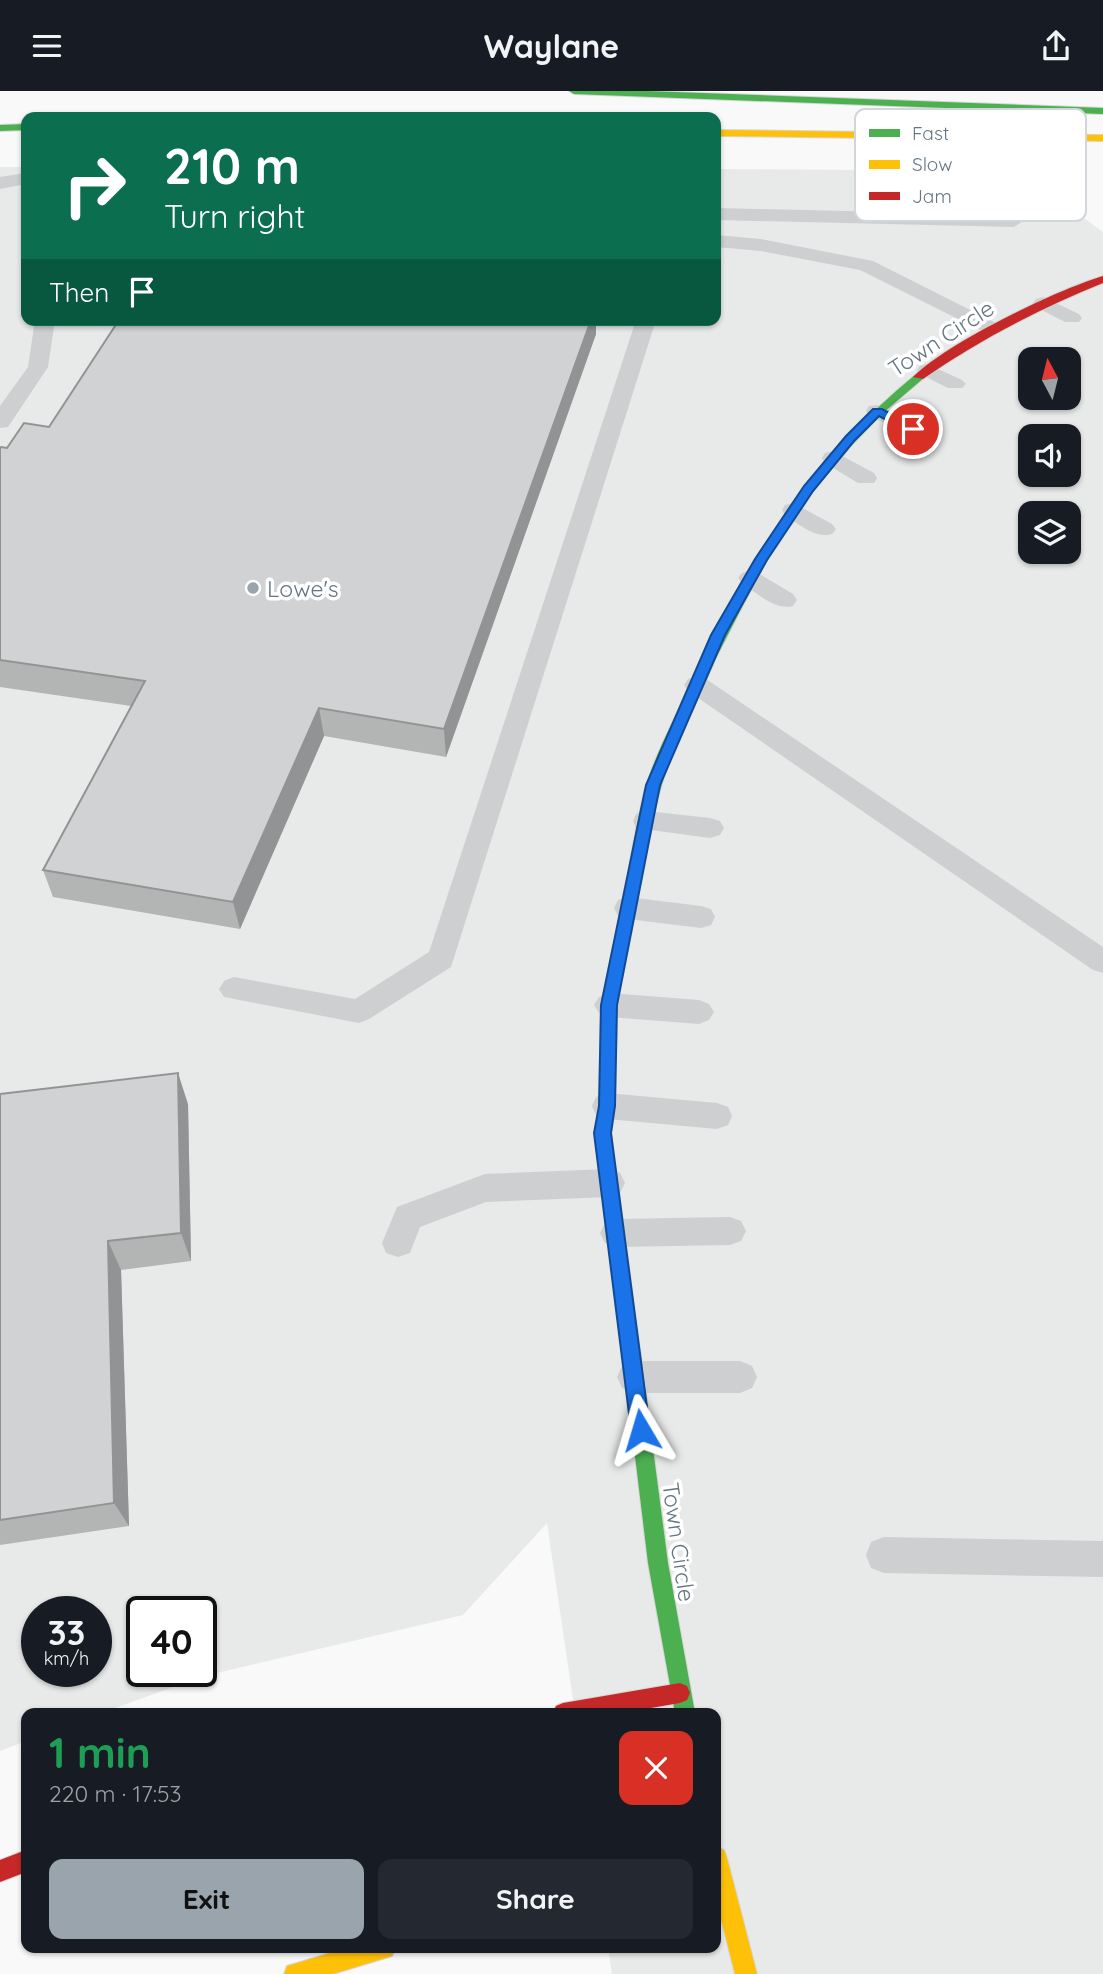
<!DOCTYPE html>
<meta charset="utf-8">
<style>
:root{--surface:#171b24;--page:#242831;--text:#f1f3f6;--muted:#9ea1a6;--accent:#99a4ac}
body{margin:0;font-family:Quicksand,sans-serif;background:var(--page);color:var(--text);height:100vh;display:flex;flex-direction:column;font-size:26px;white-space:nowrap}
*{box-sizing:border-box;margin:0}
p{font-size:23px;color:var(--muted)}
.icon{flex:none;width:38px;height:38px;fill:none;stroke:currentColor;stroke-width:2;stroke-linecap:round;stroke-linejoin:round}
.map{position:relative;flex:1;overflow:hidden}
.details{position:absolute;left:21px;top:1617px;width:700px;height:245px;display:flex;flex-direction:column;background:var(--surface);border-radius:14px;box-shadow:0 2px 5px #0004}
.details>*{flex:none}
.guide{position:absolute;left:21px;top:21px;width:700px;height:214px;border-radius:14px;box-shadow:0 2px 5px #0004;background:#0b6e4f;color:#fff;overflow:hidden}
.needle{width:46px;rotate:353deg}
.controls{position:absolute;left:1018px;top:256px;display:grid;gap:14px}
.controls a{display:grid;place-items:center;width:63px;height:63px;border-radius:14px;background:var(--surface);box-shadow:0 2px 5px #0004;font-size:35px}
.speed{position:absolute;left:21px;top:1505px;display:flex;gap:14px;font-size:35px;font-weight:700;text-align:center}
.speed>*{display:grid;place-content:center;width:91px;height:91px;border-radius:50%;background:var(--surface);box-shadow:0 2px 5px #0004;line-height:1}
.speed small{font-size:18px;font-weight:400}
.speed .limit{border:4px solid #111;border-radius:10px;background:#fff;color:#111}
.pin{position:absolute;display:grid;place-items:center;width:60px;height:60px;color:#fff;margin:-30px;border:4px solid #fff;border-radius:50%;box-shadow:0 2px 7px #0007}
.me{position:absolute;width:77px;margin:-38px;rotate:353deg;stroke-linejoin:round;filter:drop-shadow(0 0 5px #0008)}
.turn{display:flex;align-items:center;gap:24px;height:147px;padding:0 28px;font-size:32px}
.turn .icon{width:91px;height:91px;stroke-width:2.5}
.turn b{display:block;font-size:49px;line-height:60px}
.then{display:flex;align-items:center;height:66px;padding:0 28px;background:#0003;gap:14px;font-size:26px}
.round{display:grid;place-items:center;flex:none;width:74px;height:74px;border-radius:14px;background:var(--page)}
.overview{display:flex;align-items:center;justify-content:space-between;height:119px;padding:0 28px}
h1{font-size:42px;font-weight:800;line-height:52px;color:#1e9e55}
.primary-button{display:flex;gap:14px;margin-top:auto;padding:14px 28px}
.primary-button a{flex:1;height:80px;border-radius:14px;background:var(--accent);color:#111;font-size:28px;font-weight:800;line-height:80px;text-align:center}
.primary-button a+a{background:var(--page);color:var(--text)}
header{display:flex;justify-content:space-between;align-items:center;height:91px;padding:0 28px;background:var(--surface);font-size:32px;font-weight:800}
.map>svg:first-child{display:block}
.built{fill:#e8e9e9;fill-rule:evenodd}
.lines{fill:none;stroke-linecap:round;stroke-linejoin:round}
.fast-casing{stroke:#d5d6d7;stroke-width:2}
.slow-casing{stroke:#d5d6d7;stroke-width:2}
.jam-casing{stroke:#d5d6d7;stroke-width:2}
.lane{fill:#cecfd0;fill-rule:evenodd}
.fast{fill:#4caf50;fill-rule:evenodd}
.slow{fill:#ffc107;fill-rule:evenodd}
.jam{fill:#c62828;fill-rule:evenodd}
.wall{fill:#b3b5b5}
.shaded-wall{fill:#929394}
.building{fill:#d0d2d3;stroke:#929394;stroke-width:2}
.route{fill:#1a73e8;stroke:#114b97;stroke-width:2}
.poi-dot{fill:#99a4ac;stroke:#fff;stroke-width:2.5}
.labels{text-anchor:middle;dominant-baseline:central;stroke-width:7;stroke-linejoin:round;paint-order:stroke}
.street-label{font-size:23px;fill:#657683;stroke:#fff}
.poi-label{font-size:23px;fill:#657683;stroke:#fff;text-anchor:start}
.key{fill:#fff;stroke:#d1d6da;stroke-width:2}
.key-label{font-size:19px;fill:#657683}
</style>
<header><svg class="icon" aria-label="menu" viewBox="0 0 24 24"><path d="M4 6h16M4 12h16M4 18h16"/></svg>Waylane<svg class="icon" aria-label="share" viewBox="0 0 24 24"><path d="M12 15V3M7 8l5-5 5 5M5 13v7h14v-7"/></svg></header>
<div class="map">
<svg width="1103" height="1883" viewBox="0 0 1103 1883">
<rect width="100%" height="100%" fill="#f9f9f9"/>
<path class="built" d="M0,76h26v153h690v-151l304,2 83,61v1742h-491l-4,-26h108v-235h-141l-28,-190 -84,92 -263,62 -98,36h-76v28l-26,10zM1031,268h38v38h-38zM1031,345h38v38h-38zM1031,422h38v38h-38zM37,1521h59v59h-59zM142,1521h59v59h-59z"/>
<g class="lines">
<defs>
<g id="fast">
<polygon points="569,0 647,0 1103,17 1103,23 574,3"/>
<polygon points="26,33 26,39 0,40 0,34"/>
<path d="M915,284l10,2 -41,35 -35,36 -33,39 -54,81 -46,90 -49,108 -13,47 -15,78 -7,6 -5,-2 -2,-4c7,-38 12,-77 24,-114 10,-30 26,-59 39,-87 58,-128 118,-225 227,-315z"/>
<polygon points="633,1266 639,1268 642,1274 668,1472 695,1622 675,1622 648,1472 624,1274 627,1268"/>
</g>
<g id="slow">
<polygon points="716,39 1103,44 1103,50 716,45"/>
<polygon points="716,1756 724,1759 727,1767 757,1883 735,1883 716,1808"/>
<polygon points="347,1857 395,1857 392,1865 333,1883 284,1883 287,1875"/>
</g>
<g id="jam">
<path d="M1103,185v7c-64,26 -124,57 -180,96l-10,-2c34,-34 143,-87 190,-101z"/>
<polygon points="632,794 639,800 617,914 615,1015 611,1042 642,1274 639,1280 633,1282 627,1280 624,1274 595,1042 599,1015 601,914 625,800"/>
<polygon points="680,1592 687,1595 690,1602 687,1609 680,1612 621,1622 553,1622 556,1615 563,1612"/>
<polygon points="26,1759 26,1781 0,1791 0,1769"/>
</g>
</defs>
<use href="#fast" class="fast-casing"/>
<use href="#slow" class="slow-casing"/>
<use href="#jam" class="jam-casing"/>
<g class="lane">
<polygon points="26,82 26,93 0,98 0,86"/>
<polygon points="716,117 1014,124 1023,130 1014,136 716,129"/>
<polygon points="716,144 761,148 873,170 1000,234 1003,238 1000,242 986,242 860,179 761,160 716,156"/>
<polygon points="1043,206 1079,223 1082,227 1079,231 1065,231 1036,216 1033,212 1036,208"/>
<polygon points="35,229 55,229 48,276 8,336 0,337 0,315 28,276"/>
<polygon points="636,229 656,229 451,876 369,928 359,932 224,906 219,898 224,890 234,886 355,908 429,861"/>
<polygon points="927,273 962,289 966,293 962,297 948,297 920,283 917,279 920,275"/>
<polygon points="877,314 921,333 924,338 921,343 913,345 869,325 866,320 869,315"/>
<polygon points="833,360 874,382 877,387 874,392 858,392 825,372 822,367 825,362"/>
<path d="M793,412l39,21 4,5 -4,5c-17,5 -33,-10 -47,-19l-3,-5 3,-5z"/>
<path d="M750,479l8,3 35,21 4,6 -4,6c-18,5 -36,-13 -51,-23l-4,-5 4,-5z"/>
<polygon points="697,585 706,588 1103,856 1103,882 1093,879 688,600 684,594 688,588"/>
<polygon points="646,720 710,727 720,730 724,737 720,744 710,747 636,737 633,730 636,723"/>
<polygon points="628,806 701,815 711,818 715,826 711,834 701,837 628,828 618,825 614,817 618,809"/>
<polygon points="609,902 699,909 709,913 714,921 709,929 699,933 609,926 599,922 594,914 599,906"/>
<polygon points="607,1002 717,1012 728,1016 732,1025 728,1034 717,1038 607,1028 596,1024 592,1015 596,1006"/>
<polygon points="609,1078 620,1082 625,1092 620,1102 609,1106 486,1111 420,1136 410,1162 398,1166 386,1162 382,1152 397,1116 485,1083"/>
<polygon points="730,1126 741,1130 746,1140 741,1150 730,1154 616,1156 605,1152 600,1142 605,1132 616,1128"/>
<polygon points="634,1270 740,1270 752,1275 757,1286 752,1297 740,1302 634,1302 622,1297 617,1286 622,1275"/>
<polygon points="884,1446 1103,1450 1103,1486 884,1482 871,1477 866,1464 871,1451"/>
</g>
<use href="#fast" class="fast"/>
<use href="#slow" class="slow"/>
<use href="#jam" class="jam"/>
</g>
<g class="wall">
<polygon points="119,229 596,229 596,243 446,666 324,645 240,838 53,806 43,779 131,615 0,596 0,357 7,357 49,336"/>
<polygon points="0,1003 188,1013 191,1170 121,1179 129,1435 0,1454"/>
</g>
<g class="shaded-wall">
<polygon points="591,229 596,229 596,243 446,666 444,638"/>
<polygon points="319,617 324,645 240,838 233,811"/>
<polygon points="178,982 188,1013 191,1170 181,1142"/>
<polygon points="108,1150 121,1179 129,1435 114,1412"/>
</g>
<g class="building">
<polygon points="119,229 591,229 444,638 319,617 233,811 43,779 145,590 0,569 0,357 1,356 7,357 24,332 49,336"/>
<polygon points="178,982 181,1142 108,1150 114,1412 0,1429 0,1003"/>
</g>
<polygon class="route" points="873,318 882,318 919,338 909,341 879,325 854,350 813,400 767,469 725,544 660,694 617,914 615,1015 611,1042 650,1339 647,1345 641,1348 634,1345 631,1339 594,1042 599,1015 601,914 646,694 711,544 755,468 804,395 846,345"/>
<circle class="poi-dot" cx="253" cy="497" r="7"/>
<g class="labels">
<g class="street-label">
<text transform="translate(941 247) rotate(-33)">Town Circle</text>
<text transform="translate(679 1451) rotate(82)">Town Circle</text>
</g>
<g class="poi-label">
<text x="267" y="497">Lowe's</text>
</g>
</g>
<rect x="855" y="18" width="231" height="112" rx="10" class="key"/>
<rect x="869" y="38" width="31" height="8" fill="#4caf50"/>
<rect x="869" y="69" width="31" height="9" fill="#ffc107"/>
<rect x="869" y="101" width="31" height="8" fill="#c62828"/>
<g class="key-label">
<text x="912" y="49">Fast</text>
<text x="912" y="80">Slow</text>
<text x="912" y="112">Jam</text>
</g>
</svg>
<div class="controls">
<a><svg class="needle" viewBox="-14 -14 28 28"><path d="M0-13l5 13h-10z" fill="#e53935"/><path d="M0 13l5-13h-10z" fill="#9ea1a6"/></svg></a>
<a><svg class="icon" aria-label="sound" viewBox="0 0 24 24"><path d="M4 9h4l5-4v14l-5-4H4zM17 9q2 3 0 6"/></svg></a>
<a><svg class="icon" aria-label="layers" viewBox="0 0 24 24"><path d="M12 4l9 5-9 5-9-5zM3 14l9 5 9-5"/></svg></a>
</div>
<div class="speed"><div>33<small>km/h</small></div><div class="limit">40</div></div>
<div class="pin" style="left:913px;top:338px;background:#d93025"><svg class="icon" aria-label="arrive" viewBox="0 0 24 24"><path d="M6 21V4h12l-3 4 3 4H6"/></svg></div>
<svg class="me" style="left:641px;top:1339px" viewBox="-20 -20 40 40"><path d="M0-17L14 15 0 8-14 15z" fill="#1a73e8" stroke="#fff" stroke-width="4"/></svg>
<div class="guide">
<div class="turn"><svg class="icon" aria-label="right" viewBox="0 0 24 24"><path d="M7 20v-9h11M14 6l5 5-5 5"/></svg><div><b>210 m</b>Turn right</div></div>
<div class="then">Then<svg class="icon" aria-label="arrive" viewBox="0 0 24 24"><path d="M6 21V4h12l-3 4 3 4H6"/></svg></div>
</div>
<section class="details">
<div class="overview"><div><h1>1 min</h1><p>220 m · 17:53</p></div><a class="round" style="background:#d93025;color:#fff"><svg class="icon" aria-label="close" viewBox="0 0 24 24"><path d="M6 6l12 12M18 6L6 18"/></svg></a></div>
<div class="primary-button"><a>Exit</a><a>Share</a></div>
</section>
</div>
